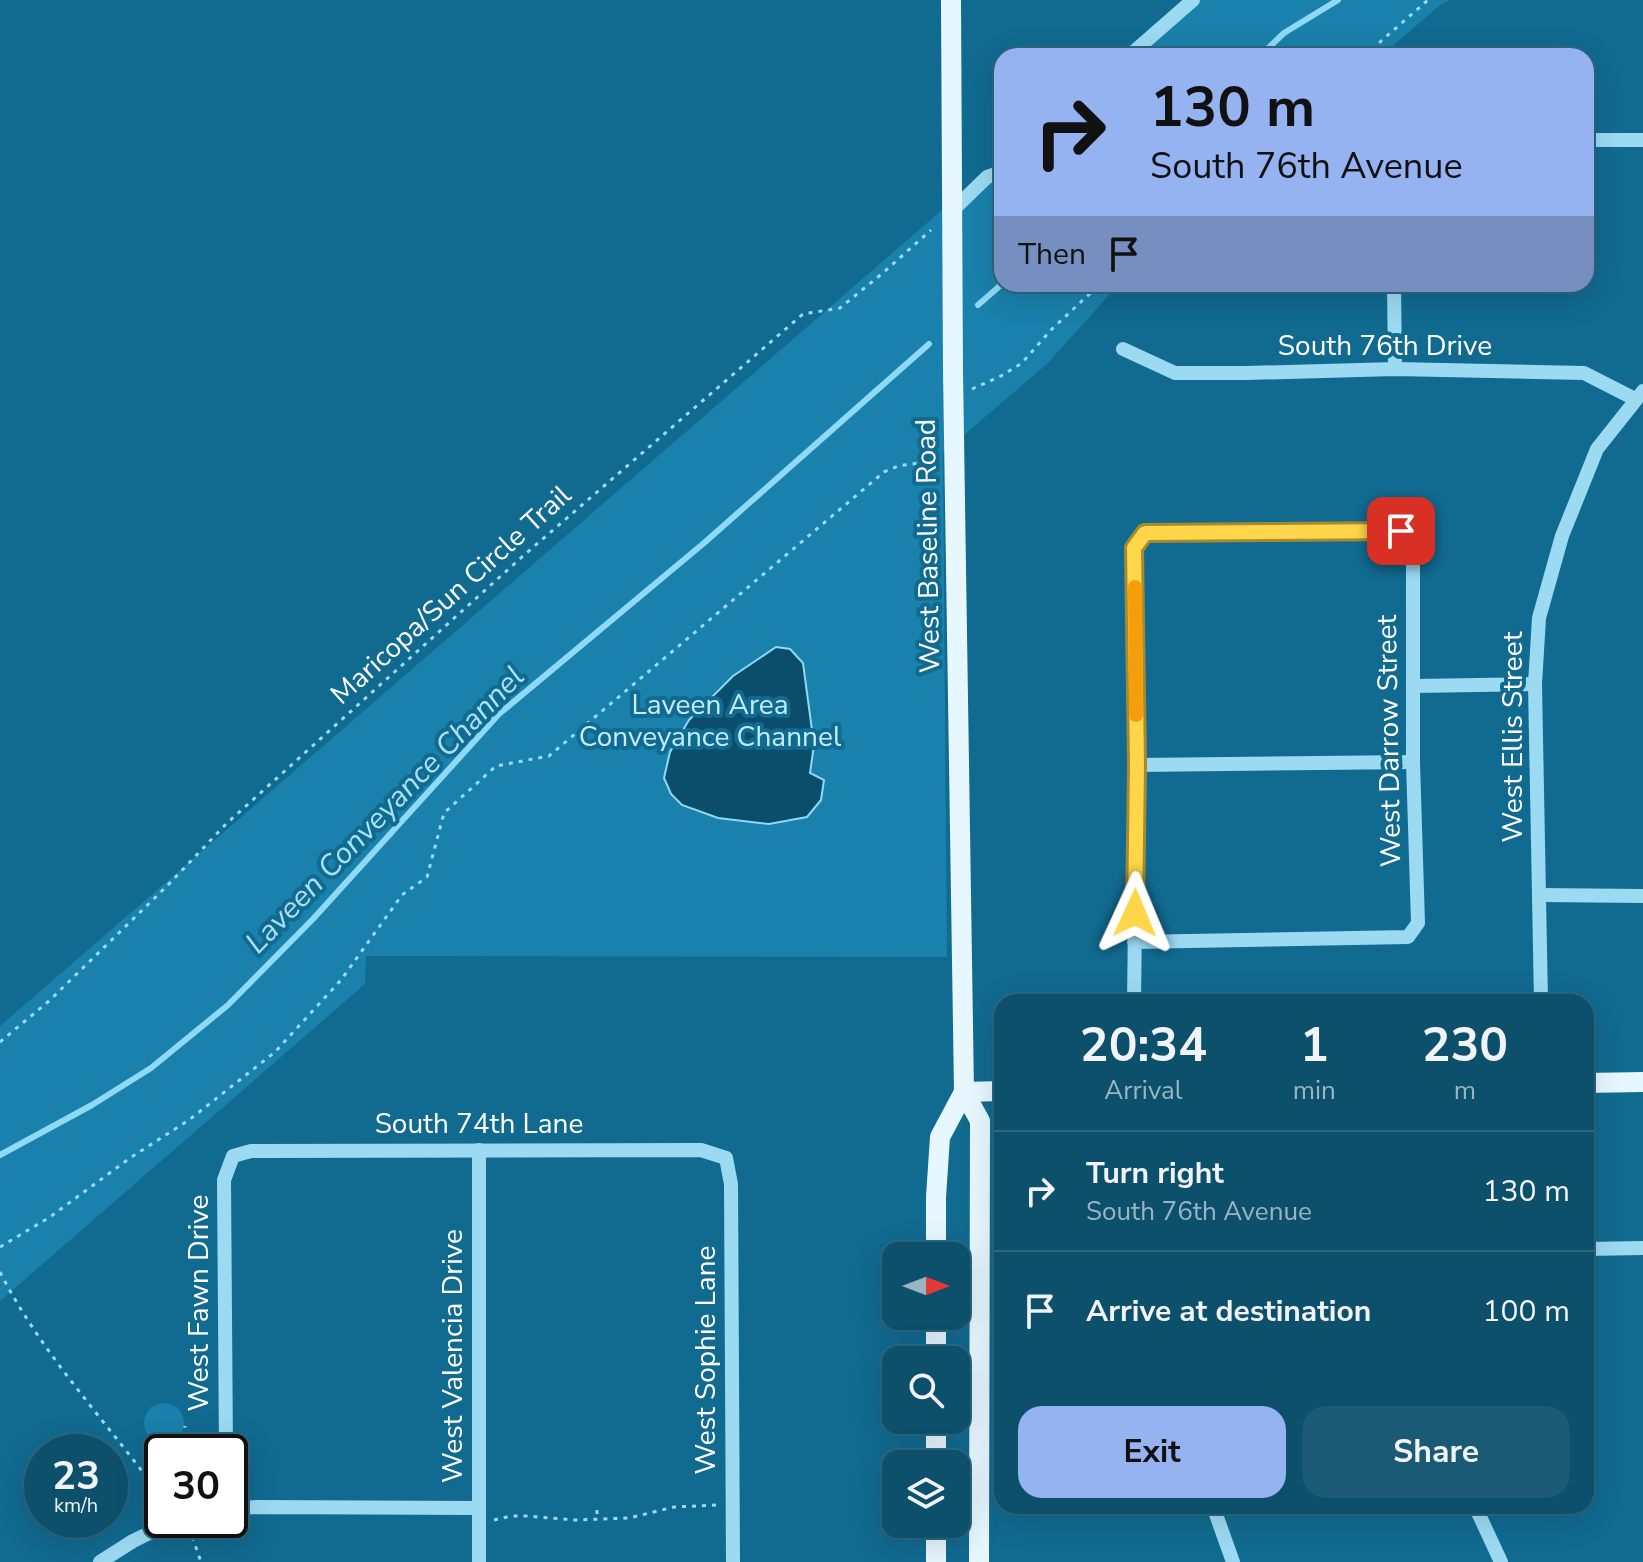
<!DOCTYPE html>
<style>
:root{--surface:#0d506c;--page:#1b5a74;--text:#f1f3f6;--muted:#9ab5c2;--line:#2d677f;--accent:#95b2f1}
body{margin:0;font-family:"Nunito Sans",sans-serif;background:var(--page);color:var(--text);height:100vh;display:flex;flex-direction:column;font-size:30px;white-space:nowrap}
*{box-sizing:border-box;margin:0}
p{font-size:26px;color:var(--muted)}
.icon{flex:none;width:44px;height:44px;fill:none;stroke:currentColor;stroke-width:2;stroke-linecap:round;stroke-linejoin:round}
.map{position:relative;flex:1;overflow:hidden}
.drawer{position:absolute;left:994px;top:994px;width:600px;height:520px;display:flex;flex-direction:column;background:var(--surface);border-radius:24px;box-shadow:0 8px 32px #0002,0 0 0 2px var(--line)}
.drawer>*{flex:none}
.hud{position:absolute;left:994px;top:48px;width:600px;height:244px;border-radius:24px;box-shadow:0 8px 32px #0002,0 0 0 2px var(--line);background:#95b2f1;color:#111;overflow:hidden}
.needle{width:52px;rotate:90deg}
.buttons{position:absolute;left:882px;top:1242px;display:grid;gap:16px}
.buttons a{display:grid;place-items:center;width:88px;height:88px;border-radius:16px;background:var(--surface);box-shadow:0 8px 32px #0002,0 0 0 2px var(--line);font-size:40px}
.speed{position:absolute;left:24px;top:1434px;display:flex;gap:16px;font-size:40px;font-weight:700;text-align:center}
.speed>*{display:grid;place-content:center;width:104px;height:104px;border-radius:50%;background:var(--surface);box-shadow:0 8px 32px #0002,0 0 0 2px var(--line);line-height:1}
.speed small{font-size:20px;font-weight:400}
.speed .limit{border:4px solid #111;border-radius:12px;background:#fff;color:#111}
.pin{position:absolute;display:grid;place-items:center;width:68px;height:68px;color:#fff;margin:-34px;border-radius:16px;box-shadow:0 4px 12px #0006}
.me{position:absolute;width:88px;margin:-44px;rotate:1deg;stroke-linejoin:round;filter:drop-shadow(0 0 6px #0008)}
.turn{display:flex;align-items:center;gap:28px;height:168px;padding:0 24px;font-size:36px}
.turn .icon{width:104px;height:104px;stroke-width:2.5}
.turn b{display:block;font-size:56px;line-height:68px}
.then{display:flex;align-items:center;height:76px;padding:0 24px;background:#0003;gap:16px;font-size:30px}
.eta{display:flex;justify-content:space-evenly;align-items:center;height:136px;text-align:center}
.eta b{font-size:48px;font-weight:700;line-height:56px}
.action{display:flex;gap:16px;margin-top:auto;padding:16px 24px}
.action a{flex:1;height:92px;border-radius:24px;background:var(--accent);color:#111;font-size:32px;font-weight:700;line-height:92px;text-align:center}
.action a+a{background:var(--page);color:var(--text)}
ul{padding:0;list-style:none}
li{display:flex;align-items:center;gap:24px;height:120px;padding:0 24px;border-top:2px solid var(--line)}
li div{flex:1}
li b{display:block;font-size:30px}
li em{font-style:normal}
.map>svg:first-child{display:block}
.green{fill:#1981ab}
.water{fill:#0a4e6c;stroke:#8ed9f6;stroke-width:2}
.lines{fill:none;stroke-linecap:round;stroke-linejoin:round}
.stream{stroke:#8ed9f6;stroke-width:6}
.path{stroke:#9cdaf2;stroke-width:3;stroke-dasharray:4 6;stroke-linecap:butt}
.minor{stroke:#9cdaf2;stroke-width:14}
.major{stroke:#e7f7ff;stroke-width:20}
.route-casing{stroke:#a68a30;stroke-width:20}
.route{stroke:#ffd54a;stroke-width:14}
.slow{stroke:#f59e0b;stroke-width:14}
.labels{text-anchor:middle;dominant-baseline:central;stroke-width:8;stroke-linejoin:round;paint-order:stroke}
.street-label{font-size:28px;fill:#fff;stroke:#116a90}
.park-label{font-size:28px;fill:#c3edfd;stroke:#116a90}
.water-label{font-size:30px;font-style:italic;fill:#a8e2f9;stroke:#116a90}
</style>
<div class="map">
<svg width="1643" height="1562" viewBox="0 0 1643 1562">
<rect width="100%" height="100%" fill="#116a90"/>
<g class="green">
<polygon points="1184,0 1450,0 1439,6 1381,56 1119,56"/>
<polygon points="1002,158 1002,284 1119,284 1047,364 943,453 947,957 366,956 365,984 0,1301 0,1026"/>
<circle cx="164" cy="1423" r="20"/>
</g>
<polygon class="water" points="776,647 790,649 803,663 814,745 810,773 824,780 821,800 807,817 769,824 718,818 682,805 671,794 664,778 670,752 689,720 733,676"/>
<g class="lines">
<g class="stream">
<polyline points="1260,56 1284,33 1338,0"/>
<polyline points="978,305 1002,284"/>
<polyline points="0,1155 92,1105 151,1068 228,1005 313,919 499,714 704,543 929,344"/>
</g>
<g class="path">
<polyline points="1364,56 1428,0"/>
<polyline points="972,389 1001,376 1022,363 1052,329 1100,284"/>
<polyline points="0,1042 49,1001 168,885 226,824 523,556 803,314 840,308 884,272 931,230"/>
<polyline points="0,1247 50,1217 130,1158 189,1120 275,1052 341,980 402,895 427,877 444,813 496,766 549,756 884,472 898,466 919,463 933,443"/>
<path d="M0,1272c42,83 108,151 162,226"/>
<polyline points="178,1452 174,1442 184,1434 185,1426"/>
<polyline points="159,1494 162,1481"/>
<polyline points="597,1510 597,1518"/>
<polyline points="494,1520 511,1516 526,1516 575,1520 629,1518 674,1507 716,1505"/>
<polyline points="186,1529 192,1536 201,1562"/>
</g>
<g class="minor">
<polyline points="1129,56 1193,0"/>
<polyline points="1586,140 1643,140"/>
<polyline points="952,211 987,177 1002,172"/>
<polyline points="1394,284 1395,369"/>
<polyline points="1123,349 1175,373 1247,373 1395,369 1584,373 1635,399"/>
<polyline points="1414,686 1535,684"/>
<polyline points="1137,765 1413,762"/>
<polyline points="1539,895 1643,896"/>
<polyline points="1134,1002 1137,765 1134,548 1145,533 1401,531 1413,542 1413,762 1418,923 1408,937 1134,942"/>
<polyline points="1541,1002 1535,684 1539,618 1562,536 1597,449 1643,391"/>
<polyline points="1586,1249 1643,1248"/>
<polyline points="226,1452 224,1180 233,1156 251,1151 701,1150 726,1158 731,1184 733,1562"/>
<polyline points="1213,1506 1233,1562"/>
<polyline points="1475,1506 1501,1562"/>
<polyline points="230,1509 256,1507 478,1508"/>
<polyline points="100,1562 133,1541 176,1520"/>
<polyline points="479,1562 479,1150"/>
</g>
<g class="major">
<polyline points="1586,1083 1643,1082"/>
<polyline points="964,1092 980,1121 979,1562"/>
<polyline points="964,1092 1002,1091"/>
<polyline points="936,1256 936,1197 940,1137 964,1092 953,371 951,0"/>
<polyline points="936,1316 936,1360"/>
<polyline points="936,1420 936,1464"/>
<polyline points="936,1562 936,1524"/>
</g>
</g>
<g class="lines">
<defs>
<polyline id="route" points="1135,913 1137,765 1134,548 1145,533 1401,531"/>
</defs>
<use href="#route" class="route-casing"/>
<use href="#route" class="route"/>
<polyline class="slow" points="1135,587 1136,715"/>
</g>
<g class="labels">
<g class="street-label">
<text x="1385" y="346">South 76th Drive</text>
<text transform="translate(928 546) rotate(-91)">West Baseline Road</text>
<text transform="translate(451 595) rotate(-42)">Maricopa/Sun Circle Trail</text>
<text transform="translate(1513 737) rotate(-90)">West Ellis Street</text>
<text transform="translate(1389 741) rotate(-91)">West Darrow Street</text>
<text x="479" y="1124">South 74th Lane</text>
<text transform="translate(199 1303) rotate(-90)">West Fawn Drive</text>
<text transform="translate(453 1356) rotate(-90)">West Valencia Drive</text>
<text transform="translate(706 1360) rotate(-90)">West Sophie Lane</text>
</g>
<g class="park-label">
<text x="710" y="705">Laveen Area<tspan x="710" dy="32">Conveyance Channel</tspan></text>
</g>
<g class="water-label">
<text transform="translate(385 810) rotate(-46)">Laveen Conveyance Channel</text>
</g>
</g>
</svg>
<div class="buttons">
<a><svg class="needle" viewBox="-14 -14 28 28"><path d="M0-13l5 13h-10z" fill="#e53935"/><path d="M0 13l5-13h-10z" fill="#9ab5c2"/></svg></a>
<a><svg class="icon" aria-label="search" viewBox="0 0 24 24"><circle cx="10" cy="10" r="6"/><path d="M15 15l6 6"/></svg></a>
<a><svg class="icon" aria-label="layers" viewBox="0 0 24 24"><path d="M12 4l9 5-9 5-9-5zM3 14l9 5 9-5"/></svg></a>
</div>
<div class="speed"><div>23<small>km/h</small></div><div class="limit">30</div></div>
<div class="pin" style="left:1401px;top:531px;background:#d93025"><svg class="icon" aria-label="arrive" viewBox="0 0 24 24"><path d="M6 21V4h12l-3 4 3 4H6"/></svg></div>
<svg class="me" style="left:1135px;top:913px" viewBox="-20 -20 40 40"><path d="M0-17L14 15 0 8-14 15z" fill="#ffd54a" stroke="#fff" stroke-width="4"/></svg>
<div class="hud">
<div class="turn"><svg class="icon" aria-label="right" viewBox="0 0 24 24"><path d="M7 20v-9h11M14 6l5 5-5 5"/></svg><div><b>130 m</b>South 76th Avenue</div></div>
<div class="then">Then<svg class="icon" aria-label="arrive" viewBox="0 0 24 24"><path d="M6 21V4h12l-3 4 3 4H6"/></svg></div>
</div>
<section class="drawer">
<div class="eta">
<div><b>20:34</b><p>Arrival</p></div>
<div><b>1</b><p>min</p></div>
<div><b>230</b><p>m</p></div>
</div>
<ul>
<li><svg class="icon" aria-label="right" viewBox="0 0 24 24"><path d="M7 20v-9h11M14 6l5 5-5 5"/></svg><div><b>Turn right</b><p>South 76th Avenue</p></div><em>130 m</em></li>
<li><svg class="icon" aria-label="arrive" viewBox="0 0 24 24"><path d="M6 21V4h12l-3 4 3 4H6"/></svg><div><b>Arrive at destination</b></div><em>100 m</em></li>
</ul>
<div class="action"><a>Exit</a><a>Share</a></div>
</section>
</div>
